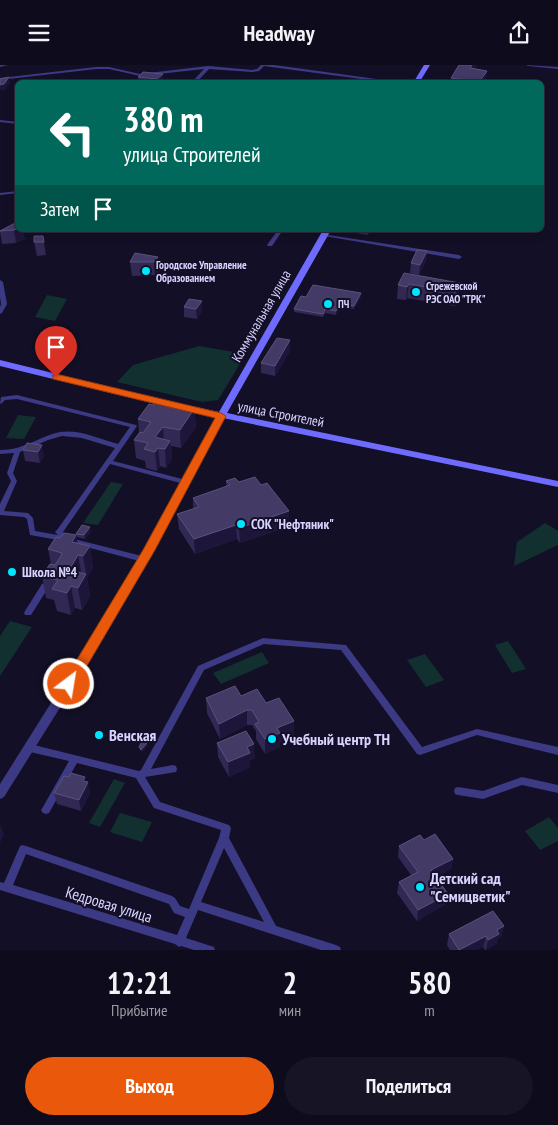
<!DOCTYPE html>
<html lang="ru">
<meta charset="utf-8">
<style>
:root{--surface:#0e0b1c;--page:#171425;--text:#f1f3f6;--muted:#9b9ba3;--line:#2e2b3b;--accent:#ea580c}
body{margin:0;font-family:"PT Sans Narrow",sans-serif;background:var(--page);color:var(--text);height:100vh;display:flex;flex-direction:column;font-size:19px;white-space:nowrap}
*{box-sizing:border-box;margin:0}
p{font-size:16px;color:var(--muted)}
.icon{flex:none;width:28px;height:28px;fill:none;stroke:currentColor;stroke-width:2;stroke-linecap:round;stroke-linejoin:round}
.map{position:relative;height:885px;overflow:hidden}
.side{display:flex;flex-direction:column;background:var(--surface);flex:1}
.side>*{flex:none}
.top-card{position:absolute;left:15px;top:15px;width:529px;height:152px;border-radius:8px;box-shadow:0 2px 12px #0003,0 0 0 1px var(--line);background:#00695c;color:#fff;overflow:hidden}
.pin{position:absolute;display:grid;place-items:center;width:42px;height:42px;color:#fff;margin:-51px -21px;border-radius:50% 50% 50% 0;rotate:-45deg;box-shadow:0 0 5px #0007}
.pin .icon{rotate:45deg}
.me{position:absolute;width:55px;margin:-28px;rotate:31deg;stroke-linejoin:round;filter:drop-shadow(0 0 4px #0008)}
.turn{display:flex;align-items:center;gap:18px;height:105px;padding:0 25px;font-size:22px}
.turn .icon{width:65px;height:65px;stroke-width:2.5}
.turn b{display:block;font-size:35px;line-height:42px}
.then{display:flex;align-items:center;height:48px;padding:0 25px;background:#0003;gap:10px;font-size:19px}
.eta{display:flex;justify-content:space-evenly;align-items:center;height:85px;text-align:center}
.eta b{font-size:30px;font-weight:600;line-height:35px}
.button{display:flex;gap:10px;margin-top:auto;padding:10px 25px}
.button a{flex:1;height:58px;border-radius:30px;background:var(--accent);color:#fff;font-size:20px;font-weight:600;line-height:58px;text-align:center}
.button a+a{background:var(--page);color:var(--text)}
header{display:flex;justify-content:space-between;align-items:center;height:65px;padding:0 25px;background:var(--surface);font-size:22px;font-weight:600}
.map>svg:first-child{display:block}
.green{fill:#12302f}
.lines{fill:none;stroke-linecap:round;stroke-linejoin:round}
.minor{fill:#3d3a85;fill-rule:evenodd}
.tertiary{fill:#3d3a85;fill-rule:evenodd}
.secondary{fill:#6f6bff;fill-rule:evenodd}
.wall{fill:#312854}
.shaded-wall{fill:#1d163a}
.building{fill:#433a66;stroke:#5a527e}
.route{fill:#ea580c;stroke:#983908}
.poi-dot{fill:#00e5ff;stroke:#130f26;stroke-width:2}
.labels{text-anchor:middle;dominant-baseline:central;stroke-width:4;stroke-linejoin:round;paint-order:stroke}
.far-poi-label{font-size:11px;font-weight:bold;fill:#d9d4ff;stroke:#130f26;text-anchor:start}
.street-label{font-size:14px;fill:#d9d4ff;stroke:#130f26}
.poi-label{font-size:14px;font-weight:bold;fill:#d9d4ff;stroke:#130f26;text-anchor:start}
.near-poi-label{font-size:16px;font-weight:bold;fill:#d9d4ff;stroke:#130f26;text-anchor:start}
.near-street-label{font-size:16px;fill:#d9d4ff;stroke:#130f26}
</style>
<header><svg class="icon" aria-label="menu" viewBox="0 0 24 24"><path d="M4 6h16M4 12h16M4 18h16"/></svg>Headway<svg class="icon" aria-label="share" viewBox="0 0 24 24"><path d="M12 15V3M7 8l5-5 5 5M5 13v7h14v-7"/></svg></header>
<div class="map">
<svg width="558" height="885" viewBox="0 0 558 885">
<rect width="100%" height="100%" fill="#130f26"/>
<g class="green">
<polygon points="47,230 67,234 55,256 35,252"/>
<polygon points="199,281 246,289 218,335 202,337 117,317 133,300"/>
<polygon points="18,350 36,352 24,374 6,373"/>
<polygon points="111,417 123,419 98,460 83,458"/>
<polygon points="545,458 558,466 558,480 514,501 517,477"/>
<polygon points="10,556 32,562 0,611 0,571"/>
<polygon points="508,576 526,604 512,608 495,580"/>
<polygon points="262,587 269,598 221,619 213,608"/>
<polygon points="425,589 444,615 426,622 407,595"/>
<polygon points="114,714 125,718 100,762 89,758"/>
<polygon points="120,748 152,757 142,777 110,767"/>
<polygon points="549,752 558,763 558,776 540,785 525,766"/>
</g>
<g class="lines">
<g class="minor">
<polygon points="0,0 8,0 0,2"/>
<polygon points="261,0 274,0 406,18 391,18 264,1 259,6 252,7 209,4 196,18 191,18 204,4 140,11 109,4 96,4 0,15 0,13 96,2 109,2 140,9 208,1 252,5 257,4"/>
<polygon points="526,0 558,2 558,4 528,1"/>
<polygon points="0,55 18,57 18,59 0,57"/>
<polygon points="18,126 18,128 0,130 0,128"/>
<polygon points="278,165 283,165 272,181 268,181 267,180"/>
<polygon points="322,169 459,190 462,192 459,194 324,171 322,171"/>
<polygon points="0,215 3,217 7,239 2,248 0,249 0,242 1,239 0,232"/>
<path d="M17,330l119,30 1,1 -24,35 73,19 1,2 -1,2h-2l-74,-20 -47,68 3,5 80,20 1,2 -1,2 -3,1 -79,-21 -34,-6 -3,-16 -3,-2 -24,-2v-11l11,-23 -4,-8 7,-20 -14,1v-4c25,0 37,-13 60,-18 19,-3 40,7 58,12l12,-17 -113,-28 -12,1 -3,3 -2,1 1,-7zM62,371l20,2 33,10 -58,82 -2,2 3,3 -23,-4 -2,-13 -5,-5 -24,-2 13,-30 -4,-8 7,-21 28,-12z"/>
<polygon points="45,518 48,519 49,521 48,523 31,550 25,550 24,548 25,546 42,519"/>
<path d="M263,573l83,7 76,102 55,-18 81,18v8l-81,-20 -57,20 -3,-1 -76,-104 -77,-6 -60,26 -53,99 22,-4 3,1 1,3 -1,3 -31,5 15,25 69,23 2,3 -2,10 47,88 60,19 4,2 1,3h-20l-123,-40 -12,28 28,9 1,3h-21l-13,-4 -2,1 -4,-3 -175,-54v-8l4,1 16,-37 3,-1 149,51 3,2 5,8 9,3 30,-71 2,-8 -67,-22 -18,-30 -59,-15 -28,50 -3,1 -3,-1 -2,-3 2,-3 26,-46 -39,-9 -3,-1 -1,-3 1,-3 3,-1 109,27 2,-1 57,-104zM224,783l40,74 -63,-20zM26,789l143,50 5,9 11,4 -8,18 -164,-50z"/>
<polygon points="522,712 558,720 558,728 522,720 483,734 458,730 455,729 454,726 455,723 458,722 483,726"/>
</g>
<polygon class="tertiary" points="218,349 221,349 225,351 154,485 103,574 4,732 0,734 0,719 95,568 144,485"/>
<g class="secondary">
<polygon points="424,0 430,0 419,18 413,18"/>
<polygon points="323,165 331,165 227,348 558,416 558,422 179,344 178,342 182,339 219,347"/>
<polygon points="0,295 171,337 172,339 168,342 0,301"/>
</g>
</g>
<g class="wall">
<polygon points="475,4 487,6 485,18 450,18 451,13"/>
<polygon points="138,12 173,17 173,18 138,18"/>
<polygon points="15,158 25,174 16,178 2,179 0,166"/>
<polygon points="349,165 370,165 368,170 349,167"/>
<polygon points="43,171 46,190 37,191 34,177"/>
<polygon points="427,186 426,196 419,210 410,208 411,198"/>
<polygon points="158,192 159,206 155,210 132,211 130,197"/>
<polygon points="460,218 458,231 455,241 407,233 406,235 397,234 398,220"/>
<polygon points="361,228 361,231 354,244 340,242 336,250 325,248 323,252 294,247 294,244 306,232"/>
<polygon points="189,234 202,246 197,254 184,252 184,242"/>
<polygon points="290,275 290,286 275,311 261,308 261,298"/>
<polygon points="153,340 194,344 196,362 181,383 171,381 172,394 166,403 160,401 157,406 146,403 145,396 136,393 134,375 139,368 138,354"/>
<polygon points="27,378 44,391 40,398 25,396 23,385"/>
<polygon points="226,416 239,417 289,461 240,478 237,474 195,489 179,464 177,449 193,444 193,433 226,422"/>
<polygon points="91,466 85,474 77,472 76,469"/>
<polygon points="76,470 77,478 90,481 93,503 87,513 90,531 82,545 75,543 71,550 57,546 54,535 46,533 42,511 51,499 48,484 60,473"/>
<polygon points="241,631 266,638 294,671 280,677 280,682 265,689 256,674 256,666 252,660 247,660 220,674 207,648 206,633"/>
<polygon points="217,678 255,693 250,695 250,702 229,712 218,692"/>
<polygon points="86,717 90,728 81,746 57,739 54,728"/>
<polygon points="424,775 453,794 451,804 436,812 446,839 417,856 397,828 399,817 411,810 398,792 399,781"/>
<polygon points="504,861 501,872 498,873 496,879 486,885 485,885 483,882 476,885 450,885 447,880 449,869"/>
</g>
<g class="shaded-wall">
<polygon points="472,0 477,0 469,14 470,3"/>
<polygon points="487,6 486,17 485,18 479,18"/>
<polygon points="163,9 163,18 157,14"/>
<polygon points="9,12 10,18 5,25 0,25 0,20"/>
<polygon points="18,163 18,165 23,165 25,174 16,178 14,165"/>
<polygon points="427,186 426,196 419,210 420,200"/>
<polygon points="158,192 159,206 155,210 154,197"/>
<polygon points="460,218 458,231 455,241 456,227"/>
<polygon points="409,219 407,233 406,235 407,222"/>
<polygon points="361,228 361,231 354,244 354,241"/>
<polygon points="202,236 202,246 197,254 196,244"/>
<polygon points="340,238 340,242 336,250 336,246"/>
<polygon points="290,275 290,286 275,311 275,301"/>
<polygon points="194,344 196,362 181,383 180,365"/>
<polygon points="163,362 164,380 158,383 160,401 157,406 155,387 155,372"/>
<polygon points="170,376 172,394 166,403 165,384"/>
<polygon points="42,380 44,391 40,398 38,387"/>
<polygon points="289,446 289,461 240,478 239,463"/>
<polygon points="236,460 237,474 195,489 194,474"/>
<polygon points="90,462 91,466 85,474 84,470"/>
<polygon points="76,470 80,491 78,490 82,512 69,505 72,477"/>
<polygon points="90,481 93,503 87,513 90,531 82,545 78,523 86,509 83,491"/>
<polygon points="71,521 75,543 71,550 67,528"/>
<polygon points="247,645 247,660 220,674 219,659"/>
<polygon points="294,656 294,671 280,677 280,682 265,689 265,674 277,663"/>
<polygon points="147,678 148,681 141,689 141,685"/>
<polygon points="254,679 255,693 250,695 250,702 229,712 228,697 247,682"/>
<polygon points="85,712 86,720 88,717 90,728 81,746 79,735 83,716"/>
<polygon points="1,760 4,770 0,778 0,761"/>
<polygon points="453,794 451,804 429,816 431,805"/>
<polygon points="448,829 446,839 417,856 418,845"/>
<polygon points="504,861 501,872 498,873 496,879 486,885 488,875 497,865"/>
<polygon points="486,871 483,882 476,885 460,885"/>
</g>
<g class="building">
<polygon points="459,0 472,0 470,3 487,6 479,17 451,13"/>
<polygon points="143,7 163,9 157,14 138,12"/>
<polygon points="9,12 4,19 0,20 0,14"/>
<polygon points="153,14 173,17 149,18"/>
<polygon points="15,158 18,159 18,163 14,165 0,166"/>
<polygon points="34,171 43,171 44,177 34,177"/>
<polygon points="417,185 427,186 420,200 411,198"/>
<polygon points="135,188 158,192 154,197 130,197"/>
<polygon points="404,208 460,218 456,227 409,219 407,222 398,220"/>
<polygon points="313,220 361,228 354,241 340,238 336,246 325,244 323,249 294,244 301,231 306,232"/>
<polygon points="189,234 202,236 196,244 184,242"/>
<polygon points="277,273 290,275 275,301 261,298"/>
<polygon points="157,336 194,344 180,365 163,362 155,372 170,376 165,384 158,383 155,387 144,384 148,378 134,375 140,367 143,368 151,357 138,354 149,339 153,340"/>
<polygon points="27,378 42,380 38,387 23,385"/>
<polygon points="255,412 261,420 267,418 289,446 239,463 236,460 194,474 177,449 199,442 193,433 230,420 226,416 235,413 239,417"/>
<polygon points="82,460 90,462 84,470 76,469"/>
<polygon points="64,468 76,470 72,477 90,481 83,491 78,490 69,505 86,509 78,523 71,521 67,528 52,524 58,515 42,511 50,499 55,500 61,491 62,488 48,484 56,472 60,473"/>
<polygon points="235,621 241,631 257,624 266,638 279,633 294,656 277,663 280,668 265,674 255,659 259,657 252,645 247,645 219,659 206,633"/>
<polygon points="246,666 254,679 247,682 250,688 228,697 217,678"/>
<polygon points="145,675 147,678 141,685 139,682 142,676"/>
<polygon points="71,708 85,712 83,716 88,717 79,735 54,728 64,711 69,712"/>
<polygon points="435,769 453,794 431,805 448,829 418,845 399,817 418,807 399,781 420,770 424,775"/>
<polygon points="493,846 504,861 497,865 499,869 488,875 486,871 459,885 449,869"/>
</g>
<polygon class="route" points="56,309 221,348 226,351 155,485 74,623 64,623 63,619 64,616 143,485 215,353 53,314 53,310"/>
<g class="poi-dot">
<circle cx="146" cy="206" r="5"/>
<circle cx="416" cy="227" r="5"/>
<circle cx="328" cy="239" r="5"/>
<circle cx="241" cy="459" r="5"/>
<circle cx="12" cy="507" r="5"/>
<circle cx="99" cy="670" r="5"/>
<circle cx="272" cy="674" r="5"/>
<circle cx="420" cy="822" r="5"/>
</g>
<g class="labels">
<g class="far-poi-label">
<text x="156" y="200">Городское Управление<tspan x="156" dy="13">Образованием</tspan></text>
<text x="426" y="221">Стрежевской<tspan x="426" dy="13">РЭС ОАО "ТРК"</tspan></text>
<text x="338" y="239">ПЧ</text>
</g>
<g class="street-label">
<text transform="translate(261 251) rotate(-60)">Коммунальная улица</text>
<text transform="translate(281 349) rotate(11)">улица Строителей</text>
</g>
<g class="poi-label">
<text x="251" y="459">СОК "Нефтяник"</text>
<text x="22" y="507">Школа №4</text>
</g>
<g class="near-poi-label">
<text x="109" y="670">Венская</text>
<text x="282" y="674">Учебный центр ТН</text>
<text x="430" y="813">Детский сад<tspan x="430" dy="18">"Семицветик"</tspan></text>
</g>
<g class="near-street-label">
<text transform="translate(109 839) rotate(17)">Кедровая улица</text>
</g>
</g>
</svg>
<div class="pin" style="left:56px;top:312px;background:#d93025"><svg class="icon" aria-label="arrive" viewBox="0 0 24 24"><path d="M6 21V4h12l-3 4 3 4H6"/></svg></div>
<svg class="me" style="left:69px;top:619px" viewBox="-20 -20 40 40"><circle r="17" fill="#ea580c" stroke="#fff" stroke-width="3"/><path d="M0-11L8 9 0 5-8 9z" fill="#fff"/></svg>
<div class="top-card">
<div class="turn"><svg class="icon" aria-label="left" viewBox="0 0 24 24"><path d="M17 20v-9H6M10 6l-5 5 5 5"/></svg><div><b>380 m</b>улица Строителей</div></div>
<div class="then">Затем<svg class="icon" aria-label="arrive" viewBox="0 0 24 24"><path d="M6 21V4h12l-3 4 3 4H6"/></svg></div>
</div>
</div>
<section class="side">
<div class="eta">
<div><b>12:21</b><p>Прибытие</p></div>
<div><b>2</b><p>мин</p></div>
<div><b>580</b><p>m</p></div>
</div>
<div class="button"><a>Выход</a><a>Поделиться</a></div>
</section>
